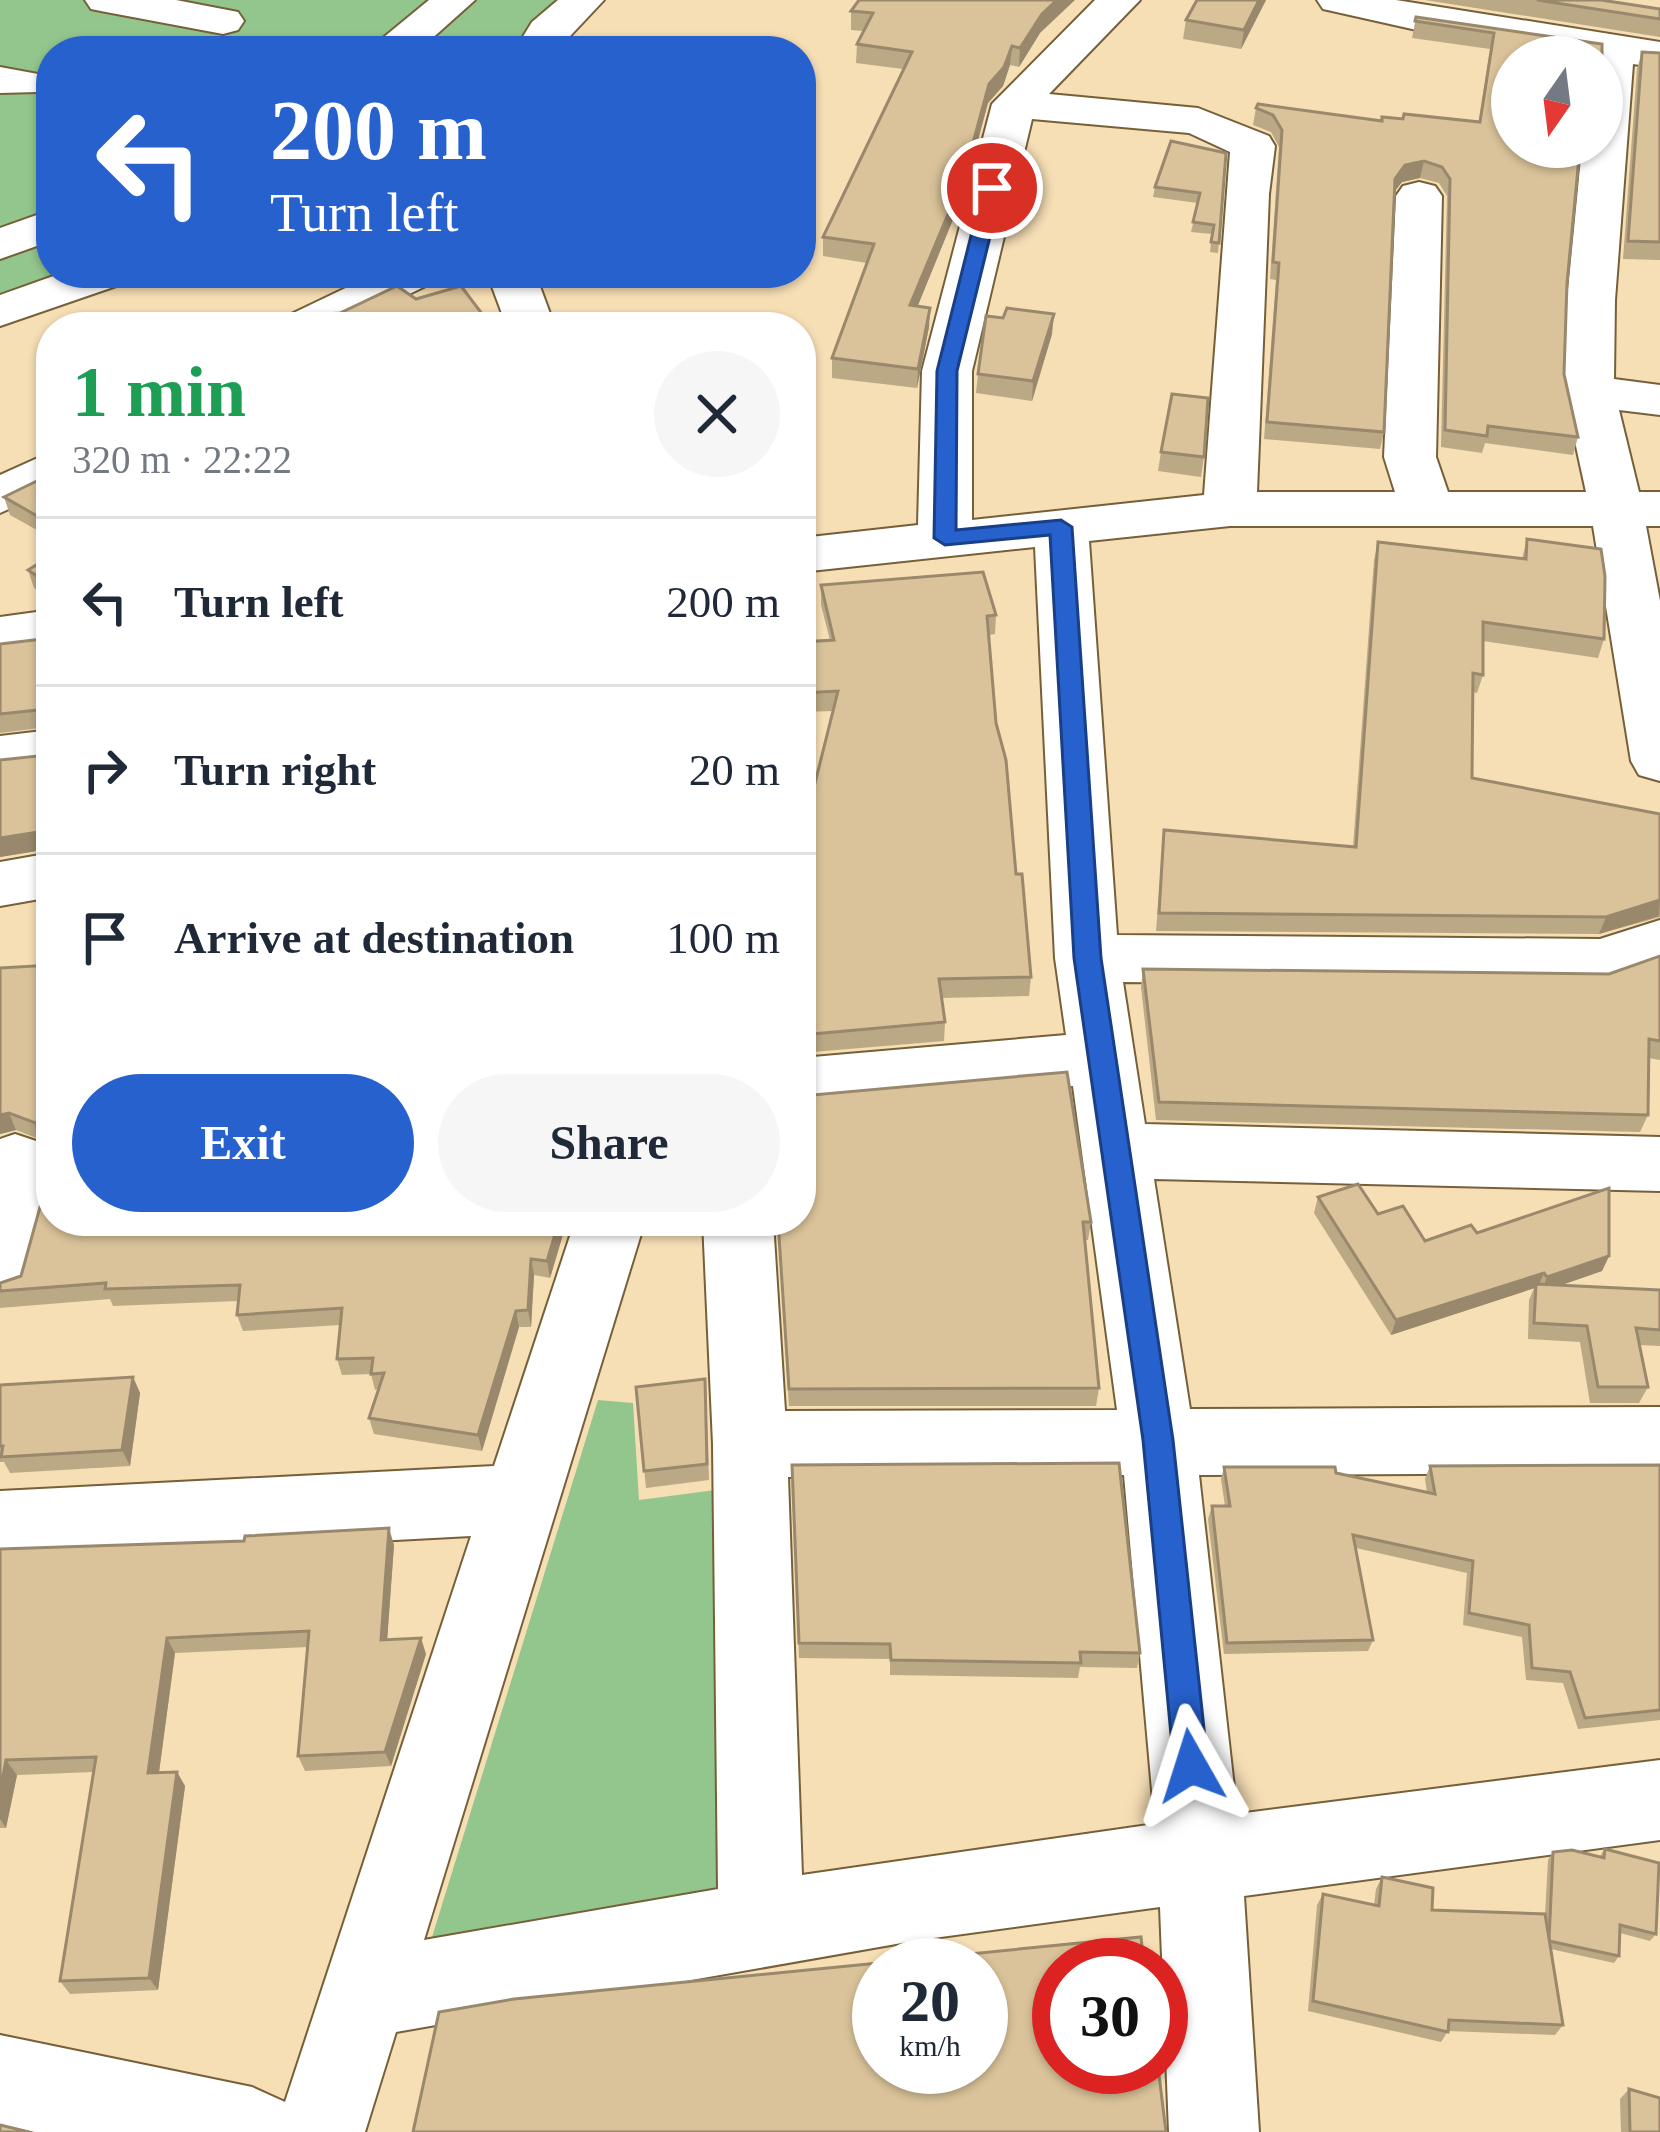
<!DOCTYPE html>
<meta charset="utf-8">
<style>
:root{--surface:#fff;--page:#f6f6f7;--text:#1f2937;--muted:#747a83;--line:#e0e1e3;--accent:#2761ce}
body{margin:0;font-family:Georgia,serif;background:var(--page);color:var(--text);height:100vh;display:flex;flex-direction:column;font-size:45px;white-space:nowrap}
*{box-sizing:border-box;margin:0}
p{font-size:39px;color:var(--muted)}
.icon{flex:none;width:66px;height:66px;fill:none;stroke:currentColor;stroke-width:2;stroke-linecap:round;stroke-linejoin:round}
.map{position:relative;flex:1;overflow:hidden}
.side{position:absolute;left:36px;top:312px;width:780px;height:924px;display:flex;flex-direction:column;background:var(--surface);border-radius:48px;box-shadow:0 3px 9px #0004}
.side>*{flex:none}
.guide{position:absolute;left:36px;top:36px;width:780px;height:252px;border-radius:48px;box-shadow:0 3px 9px #0004;background:#2761ce;color:#fff;overflow:hidden}
.needle{width:78px;rotate:194deg}
.tools{position:absolute;left:1491px;top:36px;display:grid;gap:24px}
.tools a{display:grid;place-items:center;width:132px;height:132px;border-radius:50%;background:var(--surface);box-shadow:0 3px 9px #0004;font-size:60px}
.speed{position:absolute;left:852px;top:1938px;display:flex;gap:24px;font-size:60px;font-weight:700;text-align:center}
.speed>*{display:grid;place-content:center;width:156px;height:156px;border-radius:50%;background:var(--surface);box-shadow:0 3px 9px #0004;line-height:1}
.speed small{font-size:30px;font-weight:400}
.speed .limit{border:18px solid #d22;background:#fff;color:#111}
.pin{position:absolute;display:grid;place-items:center;width:102px;height:102px;color:#fff;margin:-51px;border:6px solid #fff;border-radius:50%;box-shadow:0 3px 12px #0007}
.me{position:absolute;width:132px;margin:-66px;rotate:354deg;stroke-linejoin:round;filter:drop-shadow(0 0 9px #0008)}
.turn{display:flex;align-items:center;gap:42px;height:252px;padding:0 36px;font-size:54px}
.turn .icon{width:156px;height:156px;stroke-width:2.5}
.turn b{display:block;font-size:84px;line-height:102px}
.round{display:grid;place-items:center;flex:none;width:126px;height:126px;border-radius:63px;background:var(--page)}
.head{display:flex;align-items:center;justify-content:space-between;height:204px;padding:0 36px}
h1{font-size:72px;font-weight:800;line-height:90px;color:#1e9e55}
.button{display:flex;gap:24px;margin-top:auto;padding:24px 36px}
.button a{flex:1;height:138px;border-radius:72px;background:var(--accent);color:#fff;font-size:48px;font-weight:800;line-height:138px;text-align:center}
.button a+a{background:var(--page);color:var(--text)}
ul{padding:0;list-style:none}
li{display:flex;align-items:center;gap:36px;height:168px;padding:0 36px;border-top:3px solid var(--line)}
li div{flex:1}
li b{display:block;font-size:45px}
li em{font-style:normal}
.map>svg:first-child{display:block}
.green{fill:#93c68c}
.lines{fill:none;stroke-linecap:round;stroke-linejoin:round}
.minor-casing{stroke:#75603a;stroke-width:4}
.minor{fill:#fff;fill-rule:evenodd}
.wall{fill:#bba884}
.shaded-wall{fill:#99886c}
.building{fill:#dac39a;stroke:#99886c;stroke-width:3;fill-rule:evenodd}
.route{fill:#2761ce;stroke:#193f86;stroke-width:3}
</style>
<div class="map">
<svg width="1660" height="2132" viewBox="0 0 1660 2132">
<rect width="100%" height="100%" fill="#f6deb5"/>
<g class="green">
<polygon points="0,0 590,0 515,51 51,51 51,273 112,273 0,314"/>
<polygon points="598,1400 633,1403 639,1500 731,1488 739,1911 420,1976"/>
</g>
<g class="lines">
<defs>
<g id="minor">
<polygon points="85,0 176,0 238,12 244,21 238,30 223,34 106,12 91,9"/>
<polygon points="429,0 475,0 418,51 367,51"/>
<polygon points="558,0 604,0 556,51 514,51 532,22"/>
<path d="M1095,0h45l-91,94 149,14 71,28 6,10 -6,48 -12,298h138l-11,-35 12,-261 7,-10 16,-4 16,4 7,10 -6,261 12,35h138l-22,-101 3,-91 15,-153h20v-90l-172,-24 -107,-24 -6,-9h79l264,42v26l-27,-4 -18,236 -1,79 46,6v30l-41,-5 20,82h21v34h-14l14,75v180l-21,-6 -8,-14 -38,-235h-363l-141,15 28,394 483,4 60,-19v47l-58,20 -479,-5 22,142 515,13v54l-506,-12 36,230 470,-2v66l-461,2 38,339 423,-54v80l-416,56 15,236h-90l-9,-225 -241,33 -523,92 -31,100h-330l-35,-7v-90l252,52 33,15 186,-566 -471,25v-70l494,-25 81,-245h70l-221,719 294,-51 -5,-445 -10,-223h70l12,190 332,-1 -44,-324 -272,24v-52l265,-23 -11,-77 -20,-411 -234,25v-34l117,-13 4,-154 70,-267zM1032,119l157,14 41,19 -26,343 -232,25v-149zM1124,1475l31,349 -353,51 -14,-398z"/>
<polygon points="0,67 38,74 45,83 38,92 0,93"/>
<polygon points="51,210 51,241 0,259 0,228"/>
<polygon points="62,273 132,273 125,283 0,326 0,295"/>
<polygon points="377,273 439,273 432,283 341,327 278,327 285,317"/>
<polygon points="487,273 535,273 555,327 507,327"/>
<polygon points="51,452 51,490 0,513 0,475"/>
<polygon points="51,610 51,646 0,655 0,617"/>
<polygon points="51,730 51,770 0,776 0,736"/>
<polygon points="51,853 51,897 0,906 0,862"/>
<path d="M15,1134l24,8c17,32 3,115 -14,149l-25,8v-160z"/>
</g>
</defs>
<use href="#minor" class="minor-casing"/>
<use href="#minor" class="minor"/>
</g>
<g class="wall">
<polygon points="1266,0 1241,49 1183,39 1186,20"/>
<polygon points="1425,0 1601,0 1660,9 1660,37"/>
<polygon points="851,11 1040,33 1019,67 1010,65 1003,86 988,103 963,195 917,306 929,327 917,388 832,378 832,358 867,263 823,256 823,237 903,69 856,63 857,44 864,31 851,30"/>
<polygon points="1416,17 1602,44 1512,57 1567,283 1564,374 1578,437 1573,455 1485,443 1482,453 1441,447 1447,196 1439,183 1420,178 1402,182 1394,192 1384,432 1380,449 1264,439 1276,280 1270,279 1279,147 1271,132 1253,125 1256,108 1382,121 1403,119 1479,121 1490,49 1412,38"/>
<polygon points="1642,52 1660,53 1660,260 1623,259 1637,69"/>
<polygon points="1226,153 1218,253 1210,252 1212,234 1191,232 1198,203 1153,197 1155,187"/>
<polygon points="1052,334 1032,401 976,393 978,374"/>
<polygon points="1161,452 1204,457 1201,477 1158,471"/>
<polygon points="51,465 51,538 10,515 4,497 47,476"/>
<polygon points="1527,539 1604,639 1598,658 1483,641 1483,675 1477,693 1473,692 1472,778 1660,814 1660,917 1599,934 1156,931 1164,830 1353,847 1374,560 1378,542 1522,559"/>
<polygon points="51,556 51,599 34,588 28,570"/>
<polygon points="821,585 996,615 995,634 989,635 996,723 1031,977 1029,996 942,998 945,1022 944,1041 801,1053 801,803 810,803 833,711 801,712 801,642 830,640 821,605"/>
<polygon points="51,638 51,854 49,849 0,857 48,755 48,727 0,733 0,644"/>
<polygon points="1660,956 1660,1060 1648,1058 1648,1115 1640,1132 1156,1120 1141,987 1143,969 1609,974"/>
<polygon points="51,965 51,1221 567,1221 550,1278 534,1275 531,1327 519,1327 482,1451 374,1434 369,1418 378,1389 375,1390 371,1374 342,1375 337,1359 340,1325 243,1331 237,1315 238,1301 113,1306 110,1299 0,1308 0,1283 21,1276 42,1200 43,1157 39,1139 16,1130 0,1134 0,968"/>
<polygon points="1318,1197 1425,1241 1477,1233 1609,1256 1602,1271 1559,1286 1660,1290 1660,1346 1639,1345 1648,1387 1639,1403 1590,1403 1580,1342 1528,1339 1529,1300 1534,1288 1391,1335 1314,1213"/>
<polygon points="778,1221 1091,1222 1088,1240 1085,1240 1099,1388 1096,1406 789,1406"/>
<polygon points="133,1377 140,1393 130,1466 10,1473 4,1462 0,1462 0,1385"/>
<polygon points="636,1387 706,1396 709,1480 646,1488"/>
<polygon points="792,1465 1140,1653 1137,1668 1080,1667 1078,1678 890,1675 890,1659 799,1658"/>
<polygon points="1660,1465 1660,1720 1578,1729 1563,1683 1526,1680 1522,1637 1463,1625 1467,1573 1356,1548 1373,1640 1368,1651 1224,1654 1208,1519 1212,1506 1225,1506 1221,1479 1224,1467 1336,1473 1427,1492 1425,1479 1430,1466"/>
<polygon points="394,1545 387,1640 426,1654 391,1766 305,1771 298,1756 308,1647 175,1653 159,1772 177,1772 185,1786 158,1990 70,1994 60,1981 93,1772 17,1775 6,1828 0,1828 0,1549"/>
<polygon points="1605,1849 1656,1934 1650,1941 1620,1933 1619,1956 1614,1963 1551,1949 1563,2025 1555,2035 1448,2031 1441,2042 1308,2011 1317,1905 1323,1894 1374,1905 1376,1889 1382,1877 1432,1910 1545,1915 1548,1860 1553,1852 1600,1856"/>
<polygon points="1629,2089 1660,2132 1621,2132 1620,2099"/>
</g>
<g class="shaded-wall">
<polygon points="1057,0 1075,0 1040,33 1019,67 1020,48 1042,14"/>
<polygon points="1259,0 1266,0 1241,49 1244,30"/>
<polygon points="1012,46 1010,65 1003,86 988,103 963,195 910,325 910,305 989,84"/>
<polygon points="1424,161 1420,178 1402,182 1391,196 1395,179 1405,165"/>
<polygon points="930,308 929,327 917,388 918,369"/>
<polygon points="1054,314 1052,334 1032,401 1033,381"/>
<polygon points="44,831 51,848 51,854 49,849 0,857 0,838"/>
<polygon points="1660,900 1659,916 1599,934 1606,917"/>
<polygon points="9,1113 16,1130 0,1134 0,1115"/>
<polygon points="559,1221 567,1221 550,1278 547,1261"/>
<polygon points="1609,1256 1602,1271 1541,1292 1547,1277"/>
<polygon points="531,1259 534,1275 531,1327 528,1310"/>
<polygon points="1544,1273 1538,1287 1391,1335 1396,1320"/>
<polygon points="516,1311 519,1327 482,1451 478,1435"/>
<polygon points="133,1377 140,1393 130,1466 122,1450"/>
<polygon points="389,1528 394,1545 386,1656 381,1640"/>
<polygon points="167,1638 175,1653 157,1787 148,1773"/>
<polygon points="421,1638 426,1654 391,1766 385,1752"/>
<polygon points="6,1760 17,1775 6,1828 0,1819 0,1792"/>
<polygon points="177,1772 185,1786 158,1990 149,1978"/>
</g>
<g class="building">
<polygon points="859,0 1057,0 1042,14 1020,48 1012,46 1004,67 989,84 964,176 910,305 930,308 918,369 832,358 874,244 823,237 912,52 857,44 873,13 851,11"/>
<polygon points="1197,0 1259,0 1244,30 1186,20"/>
<polygon points="1537,0 1601,0 1660,9 1660,19"/>
<polygon points="1416,17 1602,44 1602,57 1512,57 1512,147 1580,147 1567,283 1564,374 1578,437 1488,426 1487,436 1445,430 1450,179 1442,167 1424,161 1405,165 1395,179 1384,432 1267,422 1279,263 1273,262 1282,130 1273,115 1256,108 1258,104 1382,121 1382,117 1403,119 1404,114 1480,122 1494,33 1415,21"/>
<polygon points="1642,52 1660,53 1660,242 1628,241"/>
<polygon points="1171,141 1226,153 1219,243 1211,242 1214,225 1193,222 1200,193 1155,187"/>
<polygon points="397,286 416,299 461,286 492,327 305,327 331,319 325,314 340,313"/>
<polygon points="1007,308 1054,314 1033,381 978,374 986,316 1003,318"/>
<polygon points="1172,394 1208,398 1204,457 1161,452"/>
<polygon points="51,465 51,524 4,497 47,476"/>
<polygon points="1527,539 1601,549 1605,576 1604,639 1483,622 1483,675 1473,673 1472,778 1660,814 1660,900 1606,917 1159,913 1164,830 1356,847 1378,542 1526,559"/>
<polygon points="51,556 51,585 28,570"/>
<polygon points="983,572 996,615 987,616 996,723 1006,760 1016,874 1022,874 1031,977 939,979 945,1022 801,1035 801,803 810,803 838,691 801,693 801,642 834,640 821,585"/>
<polygon points="51,638 51,848 49,848 49,835 44,831 0,838 0,760 48,755 48,709 0,714 0,644"/>
<polygon points="1660,956 1660,1041 1649,1039 1648,1115 1159,1102 1143,969 1609,974"/>
<polygon points="51,965 51,1221 559,1221 547,1261 531,1259 528,1310 516,1311 478,1435 369,1418 384,1373 371,1374 373,1358 337,1359 342,1308 237,1315 240,1285 105,1289 106,1283 0,1291 0,1283 21,1276 42,1200 43,1157 36,1123 9,1113 0,1115 0,968"/>
<polygon points="1067,1072 1091,1222 1083,1222 1099,1388 789,1389 778,1221 801,1221 801,1096"/>
<polygon points="1358,1184 1378,1214 1403,1206 1425,1241 1471,1225 1477,1233 1609,1188 1609,1256 1547,1277 1544,1273 1396,1320 1318,1197"/>
<polygon points="1536,1284 1660,1290 1660,1330 1636,1328 1648,1387 1598,1387 1587,1326 1534,1323"/>
<polygon points="133,1377 122,1450 1,1457 3,1446 0,1446 0,1385"/>
<polygon points="705,1379 707,1464 644,1471 636,1387"/>
<polygon points="1119,1463 1140,1653 1080,1652 1081,1663 891,1660 890,1644 799,1643 792,1465"/>
<polygon points="1660,1465 1660,1710 1585,1718 1570,1672 1532,1668 1529,1625 1469,1613 1473,1561 1353,1535 1373,1640 1227,1643 1212,1506 1230,1506 1224,1467 1335,1467 1336,1473 1435,1494 1430,1466"/>
<polygon points="389,1528 381,1640 421,1638 385,1752 298,1756 309,1631 167,1638 148,1773 177,1772 149,1978 60,1981 96,1757 6,1760 0,1792 0,1549 244,1541 245,1536"/>
<polygon points="1605,1849 1659,1863 1656,1934 1620,1925 1619,1956 1549,1941 1553,1852 1572,1850 1604,1858"/>
<polygon points="1382,1877 1433,1888 1432,1910 1545,1914 1563,2025 1449,2020 1448,2032 1313,2001 1323,1894 1379,1906"/>
<path d="M1141,1937l3,28h-85v102h99l8,65h-753l26,-120 75,-13zM879,1965h102v102h-102z"/>
<polygon points="1629,2089 1660,2098 1660,2132 1630,2132"/>
<polygon points="0,2125 29,2132 0,2132"/>
</g>
<polygon class="route" points="992,182 1002,188 957,371 956,530 1061,520 1072,527 1101,958 1173,1440 1208,1766 1203,1777 1191,1782 1179,1777 1174,1766 1143,1440 1074,958 1050,535 945,545 934,538 937,371 983,188"/>
</svg>
<div class="tools">
<a><svg class="needle" viewBox="-14 -14 28 28"><path d="M0-13l5 13h-10z" fill="#e53935"/><path d="M0 13l5-13h-10z" fill="#747a83"/></svg></a>
</div>
<div class="speed"><div>20<small>km/h</small></div><div class="limit">30</div></div>
<div class="pin" style="left:992px;top:188px;background:#d93025"><svg class="icon" aria-label="arrive" viewBox="0 0 24 24"><path d="M6 21V4h12l-3 4 3 4H6"/></svg></div>
<svg class="me" style="left:1191px;top:1766px" viewBox="-20 -20 40 40"><path d="M0-17L14 15 0 8-14 15z" fill="#2761ce" stroke="#fff" stroke-width="4"/></svg>
<div class="guide">
<div class="turn"><svg class="icon" aria-label="left" viewBox="0 0 24 24"><path d="M17 20v-9H6M10 6l-5 5 5 5"/></svg><div><b>200 m</b>Turn left</div></div>
</div>
<section class="side">
<div class="head"><div><h1>1 min</h1><p>320 m · 22:22</p></div><a class="round"><svg class="icon" aria-label="close" viewBox="0 0 24 24"><path d="M6 6l12 12M18 6L6 18"/></svg></a></div>
<ul>
<li><svg class="icon" aria-label="left" viewBox="0 0 24 24"><path d="M17 20v-9H6M10 6l-5 5 5 5"/></svg><div><b>Turn left</b></div><em>200 m</em></li>
<li><svg class="icon" aria-label="right" viewBox="0 0 24 24"><path d="M7 20v-9h11M14 6l5 5-5 5"/></svg><div><b>Turn right</b></div><em>20 m</em></li>
<li><svg class="icon" aria-label="arrive" viewBox="0 0 24 24"><path d="M6 21V4h12l-3 4 3 4H6"/></svg><div><b>Arrive at destination</b></div><em>100 m</em></li>
</ul>
<div class="button"><a>Exit</a><a>Share</a></div>
</section>
</div>
